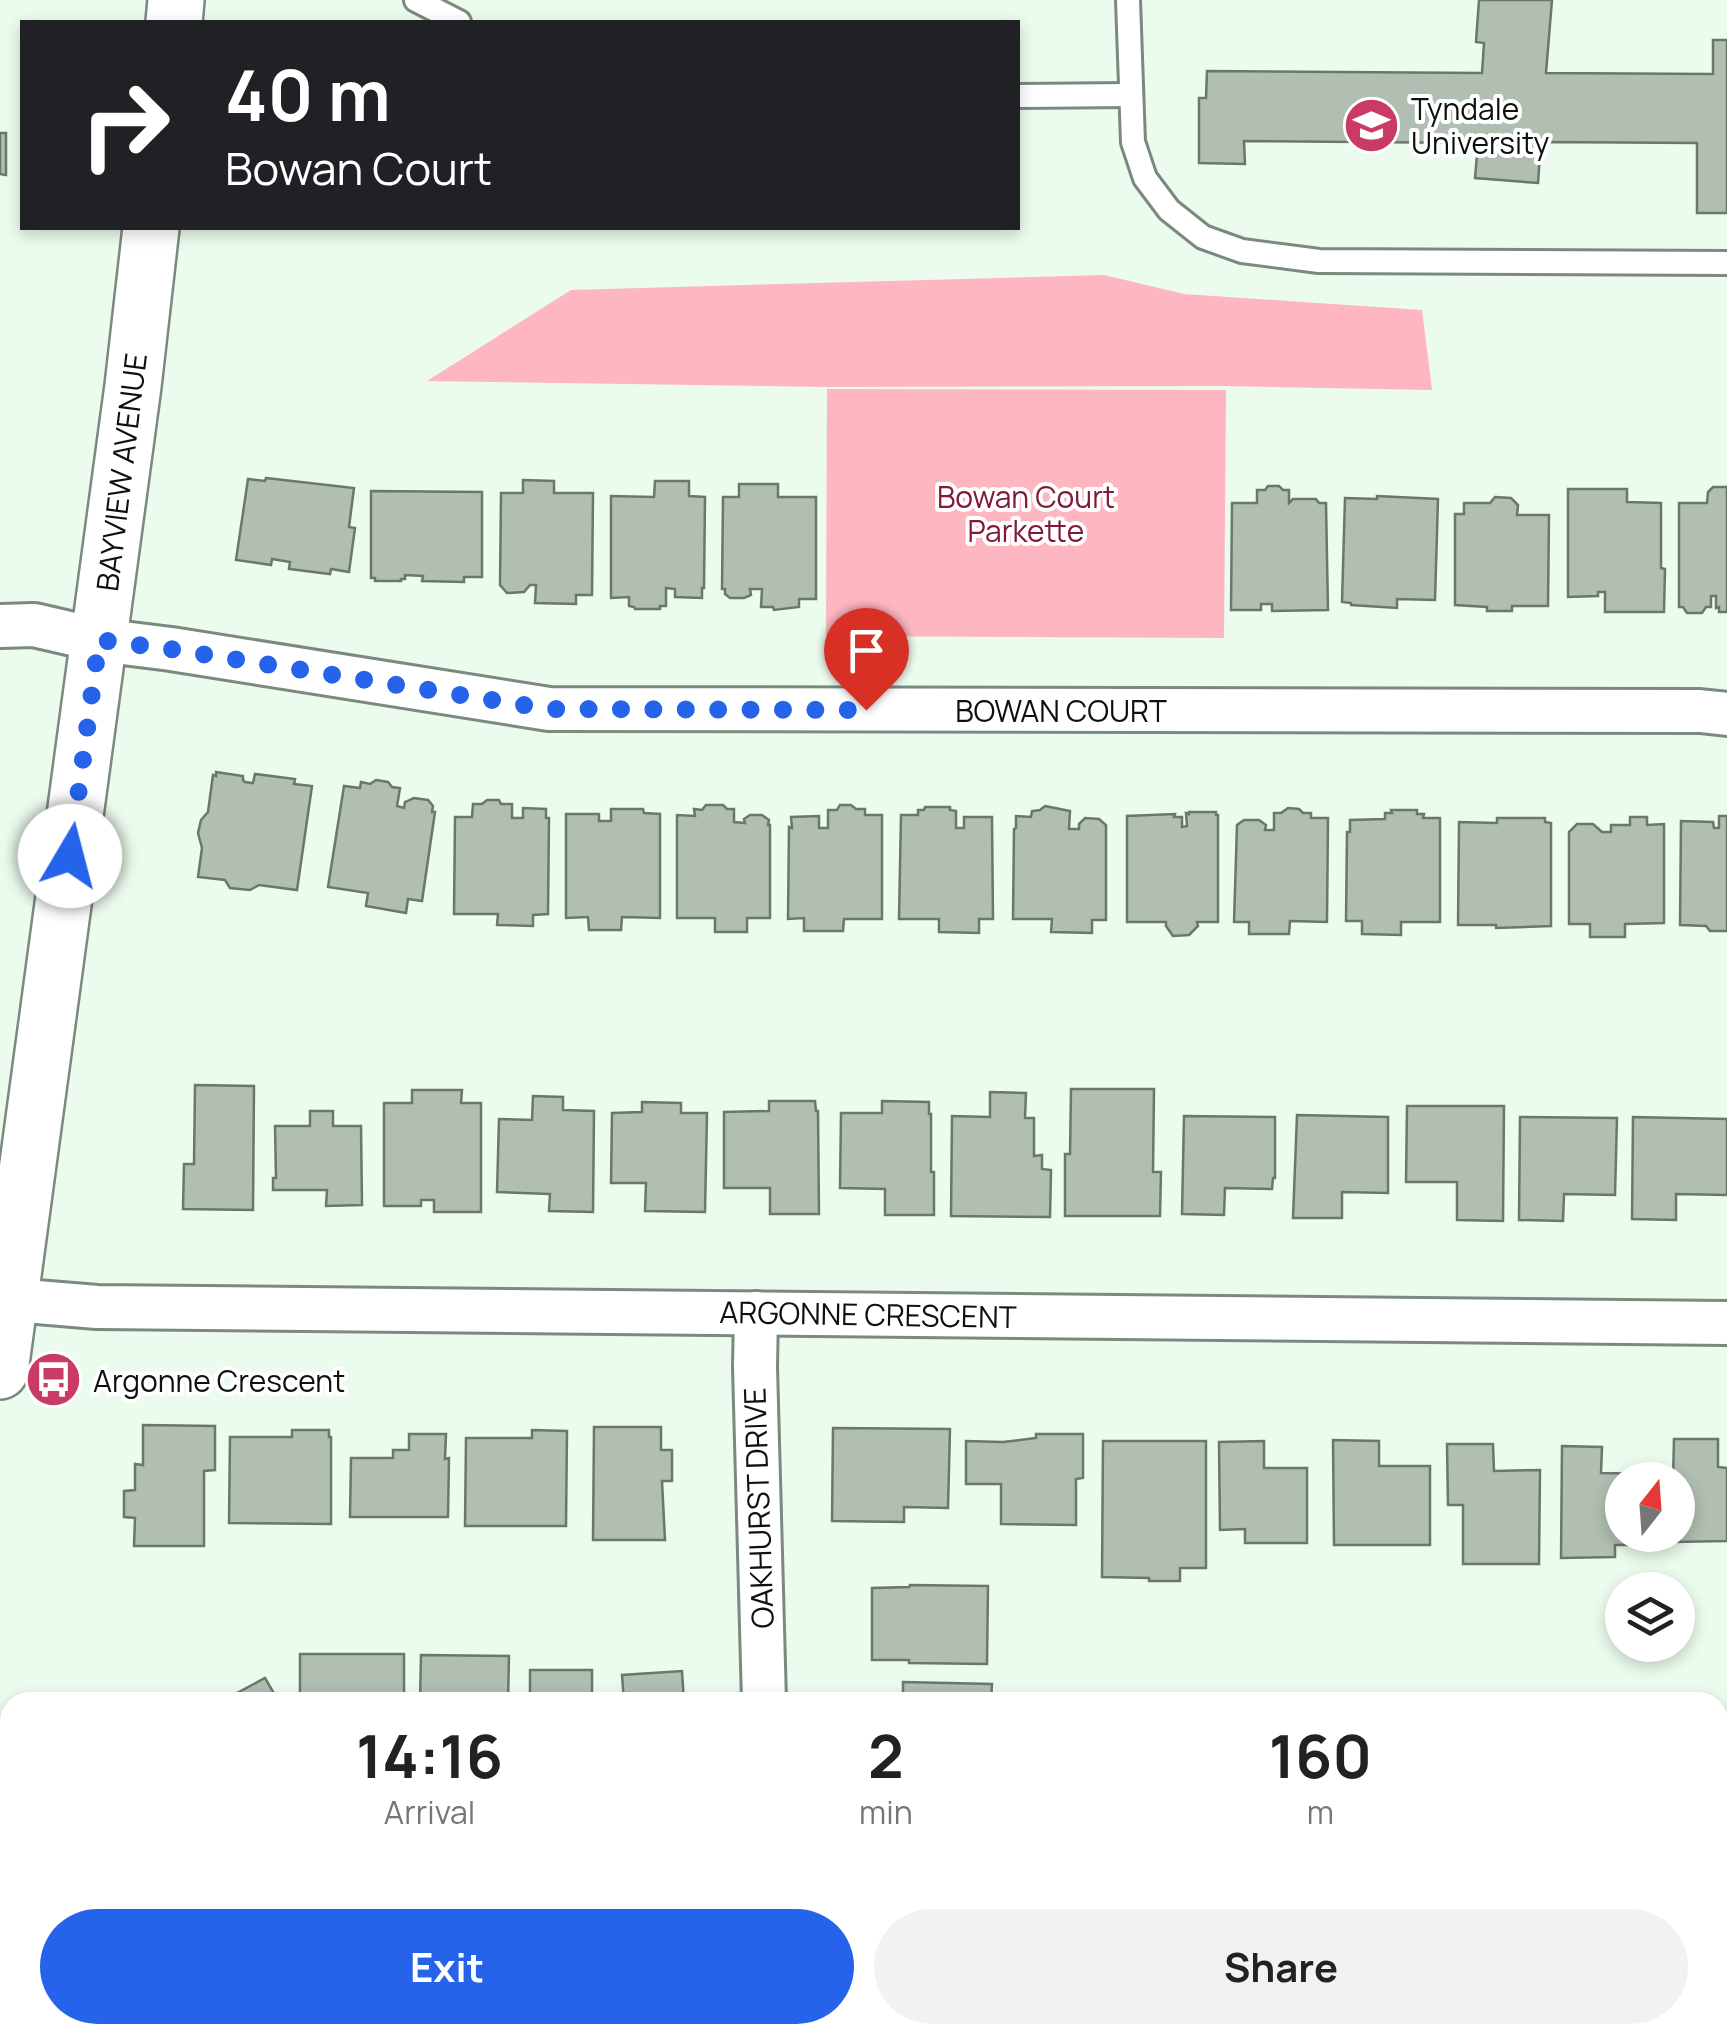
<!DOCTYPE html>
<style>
:root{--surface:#fff;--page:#f2f2f2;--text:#222;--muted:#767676;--accent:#2563eb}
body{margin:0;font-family:Manrope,sans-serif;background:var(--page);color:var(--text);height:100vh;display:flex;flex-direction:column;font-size:38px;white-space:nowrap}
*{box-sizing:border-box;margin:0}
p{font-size:32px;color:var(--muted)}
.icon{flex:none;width:55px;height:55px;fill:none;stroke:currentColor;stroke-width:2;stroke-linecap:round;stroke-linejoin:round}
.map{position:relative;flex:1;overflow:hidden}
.drawer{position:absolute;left:0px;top:1692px;width:1728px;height:352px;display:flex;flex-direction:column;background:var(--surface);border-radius:30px 30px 0 0;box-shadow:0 5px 15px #0003}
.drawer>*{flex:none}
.banner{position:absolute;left:20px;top:20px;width:1000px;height:210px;border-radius:0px;box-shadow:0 5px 15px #0003;background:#202124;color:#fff;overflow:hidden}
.needle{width:65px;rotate:17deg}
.controls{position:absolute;left:1605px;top:1462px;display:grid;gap:20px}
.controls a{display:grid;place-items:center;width:90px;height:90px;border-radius:50%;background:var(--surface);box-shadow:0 5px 15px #0003;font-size:50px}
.pin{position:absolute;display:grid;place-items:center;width:85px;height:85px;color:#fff;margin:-102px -42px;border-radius:50% 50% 50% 0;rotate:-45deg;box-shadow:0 0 10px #0007}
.pin .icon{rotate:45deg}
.me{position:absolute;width:110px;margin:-55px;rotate:8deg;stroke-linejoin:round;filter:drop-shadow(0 0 8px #0008)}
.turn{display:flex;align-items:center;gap:35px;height:210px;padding:0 40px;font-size:45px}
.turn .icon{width:130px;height:130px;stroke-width:2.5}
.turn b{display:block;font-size:70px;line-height:85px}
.eta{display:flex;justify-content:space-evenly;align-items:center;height:170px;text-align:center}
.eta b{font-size:60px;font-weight:700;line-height:70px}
.primary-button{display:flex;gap:20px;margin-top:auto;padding:20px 40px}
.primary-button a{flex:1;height:115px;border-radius:60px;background:var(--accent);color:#fff;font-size:40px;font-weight:700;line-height:115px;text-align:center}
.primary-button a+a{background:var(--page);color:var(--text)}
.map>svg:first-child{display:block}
.green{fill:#feb6c1}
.building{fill:#b0bfb2;stroke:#6a786c;stroke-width:2.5}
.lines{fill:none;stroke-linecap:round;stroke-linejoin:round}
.lane-casing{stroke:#7b897e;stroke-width:28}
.street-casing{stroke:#7b897e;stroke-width:48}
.secondary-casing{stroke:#7b897e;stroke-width:60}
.lane{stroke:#fff;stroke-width:22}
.street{stroke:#fff;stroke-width:42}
.secondary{stroke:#fff;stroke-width:55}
.route{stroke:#2563eb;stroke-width:18;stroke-dasharray:0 32.4}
.labels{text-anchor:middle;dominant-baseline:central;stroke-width:8;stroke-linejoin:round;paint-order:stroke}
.poi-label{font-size:30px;fill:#0c110d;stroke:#fff;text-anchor:start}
.street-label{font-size:30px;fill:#0c110d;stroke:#fff}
.park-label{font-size:30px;fill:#811a39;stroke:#fff}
</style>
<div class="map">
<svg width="1727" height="2044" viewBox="0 0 1727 2044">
<rect width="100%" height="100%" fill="#ebfbed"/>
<g class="green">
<polygon points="1104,275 1184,294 1422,310 1432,390 1219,386 826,387 427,381 571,290"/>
<polygon points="827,389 1226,390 1224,638 826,636"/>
</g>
<g class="building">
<polygon points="1479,0 1552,0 1546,73 1713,74 1713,40 1727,40 1727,213 1697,213 1697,143 1541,142 1538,183 1475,178 1478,143 1244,141 1245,164 1199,163 1199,98 1206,98 1207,71 1482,73 1484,43 1476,42"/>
<polygon points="0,133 6,133 6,175 0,174"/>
<polygon points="266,478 354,488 349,527 355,528 349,572 331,569 330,574 289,569 290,562 272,559 271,565 236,560 248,479 265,481"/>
<polygon points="523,480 554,481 554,493 593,493 592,595 576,595 576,604 535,603 536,585 530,585 524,592 507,593 500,585 501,493 523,493"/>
<polygon points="655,481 689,481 689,496 705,497 704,588 702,588 702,598 675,597 675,589 666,588 666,606 660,606 660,609 635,609 634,607 629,606 629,597 611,598 611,496 654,497"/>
<polygon points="739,484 778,484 778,497 816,497 816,599 799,599 799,607 774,610 773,607 761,607 762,589 750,589 751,595 744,598 730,598 725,594 725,589 722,589 723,497 739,497"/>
<polygon points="1268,486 1279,486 1283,490 1289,490 1289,503 1293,499 1316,499 1319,503 1326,503 1328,610 1272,611 1272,604 1261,604 1261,610 1231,610 1232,503 1257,503 1257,490 1265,490"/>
<polygon points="1713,487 1727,487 1727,612 1719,612 1719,607 1716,608 1716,596 1711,596 1711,607 1706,607 1702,613 1687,613 1683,607 1679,607 1679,503 1707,503 1708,492"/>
<polygon points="1568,489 1627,489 1627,502 1661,503 1661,568 1665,569 1664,612 1605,612 1605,592 1598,592 1598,596 1568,597"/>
<polygon points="371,491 482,492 482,577 464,577 464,582 422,581 423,576 405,575 405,579 401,579 401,581 375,581 375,578 371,578"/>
<polygon points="1377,496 1438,499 1435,600 1397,599 1397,608 1351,605 1351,603 1342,602 1345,498 1377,499"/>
<polygon points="1495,497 1511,498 1518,505 1517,515 1549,515 1548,606 1512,606 1512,611 1487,611 1487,607 1455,605 1455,514 1464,514 1464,503 1490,503"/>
<polygon points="216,772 243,776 243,780 245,782 253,783 255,774 295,779 294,784 312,786 297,890 259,885 250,890 230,888 225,880 198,877 202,848 198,833 201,820 208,812 213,775 216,776"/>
<polygon points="376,780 388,782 392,787 400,788 397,806 404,808 405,802 414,798 428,800 433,806 432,812 435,812 422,901 408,899 406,913 366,906 368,893 328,887 344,786 360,788 361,782 370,784"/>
<polygon points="487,800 499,800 501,804 512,804 512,818 523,818 523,808 546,809 546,818 549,818 548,914 533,915 533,926 497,925 498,914 454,914 455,817 472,817 473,804 482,804"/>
<polygon points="706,805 723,805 727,809 734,809 734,822 745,823 744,819 750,815 762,815 769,820 768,825 770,825 770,918 747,918 747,932 715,932 715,918 677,918 677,815 695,816 694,809 702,810"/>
<polygon points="840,805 851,805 856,809 865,809 865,815 882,815 882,919 844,919 843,931 804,931 804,918 788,919 789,827 792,828 791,817 819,816 819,828 828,828 828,810 837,810"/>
<polygon points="1045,806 1070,811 1069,829 1079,829 1079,824 1085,818 1099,819 1106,825 1106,920 1092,920 1092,933 1051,932 1052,919 1013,919 1014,829 1016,828 1016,816 1031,817 1032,811 1040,810"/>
<polygon points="925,807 950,807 950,810 956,811 956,828 964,828 964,817 992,817 993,919 979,919 979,933 939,932 939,919 899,919 901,815 918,815 918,810 924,810"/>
<polygon points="1288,808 1299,809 1303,813 1311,813 1311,818 1328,818 1327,922 1290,921 1289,934 1249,934 1249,922 1234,922 1237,825 1244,820 1259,820 1266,825 1265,830 1274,830 1274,813 1281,813"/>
<polygon points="611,809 643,809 644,813 660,814 660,918 622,917 621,930 589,930 588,917 566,918 566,814 599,814 599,821 611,821"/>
<polygon points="1391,810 1417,810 1417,814 1424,814 1423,818 1440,818 1440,922 1401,922 1401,935 1362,934 1362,921 1346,921 1347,832 1350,832 1350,820 1385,819 1385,813 1392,813"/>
<polygon points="1189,812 1216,812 1216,815 1218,815 1218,922 1197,922 1198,926 1189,935 1173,936 1166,926 1166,922 1127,922 1127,816 1175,814 1174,817 1182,817 1182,827 1187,826 1186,813 1189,814"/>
<polygon points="1719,816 1727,816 1727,931 1710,931 1706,926 1680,925 1681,821 1713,822 1714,828 1719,828"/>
<polygon points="1630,817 1647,817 1647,825 1664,824 1664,923 1625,924 1625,937 1590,937 1590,924 1569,924 1569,832 1577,824 1593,824 1602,832 1611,832 1611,825 1630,825"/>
<polygon points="1497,818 1545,818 1545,822 1551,823 1551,926 1496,928 1496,925 1458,925 1459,822 1497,823"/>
<polygon points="195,1085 254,1086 253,1210 183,1209 184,1164 194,1164"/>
<polygon points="1071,1089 1154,1089 1153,1172 1161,1172 1160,1216 1065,1216 1065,1154 1070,1154"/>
<polygon points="412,1090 462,1090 461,1103 481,1103 481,1212 434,1212 434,1200 421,1200 421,1206 384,1206 384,1103 412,1103"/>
<polygon points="990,1092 1026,1093 1025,1118 1034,1118 1034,1156 1042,1155 1042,1169 1051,1170 1050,1217 951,1216 952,1116 990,1117"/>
<polygon points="533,1096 563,1097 563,1110 594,1111 593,1212 549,1211 550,1194 497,1192 499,1119 532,1120"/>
<polygon points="769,1101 815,1101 816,1111 818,1111 819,1214 770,1214 770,1188 724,1188 724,1112 769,1111"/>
<polygon points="882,1101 929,1102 929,1114 931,1114 931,1172 934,1172 934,1215 885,1215 885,1189 840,1188 841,1113 882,1113"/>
<polygon points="642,1102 681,1103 681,1113 707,1113 705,1212 645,1211 646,1183 611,1183 612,1113 642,1112"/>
<polygon points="1407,1106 1504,1106 1503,1221 1457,1220 1457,1182 1406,1182"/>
<polygon points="310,1111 333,1111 333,1126 361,1126 362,1205 326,1206 327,1190 273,1190 273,1178 276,1178 275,1126 310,1126"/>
<polygon points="1297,1115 1388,1117 1388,1193 1342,1192 1342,1218 1293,1218"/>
<polygon points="1184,1116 1275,1117 1275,1178 1273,1178 1272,1189 1225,1188 1224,1215 1182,1214"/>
<polygon points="1520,1117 1617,1118 1615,1195 1564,1194 1563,1221 1519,1220"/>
<polygon points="1633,1117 1727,1119 1727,1195 1676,1194 1676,1220 1632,1219"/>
<polygon points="143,1425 215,1426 215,1470 204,1471 204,1546 134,1546 135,1518 124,1517 124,1491 135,1490 135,1464 143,1465"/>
<polygon points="594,1427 661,1427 661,1450 672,1450 672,1481 662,1481 665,1540 593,1540"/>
<polygon points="833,1428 950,1429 948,1508 904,1507 904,1522 832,1521"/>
<polygon points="292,1430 329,1430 329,1437 331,1437 331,1524 229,1523 230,1437 292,1437"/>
<polygon points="532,1430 567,1431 566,1526 465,1526 466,1438 532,1438"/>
<polygon points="409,1434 446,1434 445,1459 449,1458 448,1517 350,1517 351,1458 393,1458 393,1450 409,1450"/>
<polygon points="1036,1434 1083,1434 1083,1478 1076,1479 1076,1525 1001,1524 1001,1484 966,1484 966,1441 1003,1442 1036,1438"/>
<polygon points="1674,1439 1718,1439 1718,1467 1727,1468 1727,1541 1673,1542 1673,1535 1678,1535 1678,1480 1673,1480"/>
<polygon points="1333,1440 1379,1441 1379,1466 1430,1466 1430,1545 1334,1545"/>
<polygon points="1103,1441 1206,1441 1206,1568 1180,1568 1180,1581 1149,1581 1149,1578 1102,1577"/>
<polygon points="1264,1441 1264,1468 1307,1468 1307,1543 1245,1543 1245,1529 1220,1530 1219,1442"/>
<polygon points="1447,1444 1493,1444 1494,1471 1540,1470 1539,1564 1463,1564 1463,1505 1448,1505"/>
<polygon points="1562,1446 1602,1447 1601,1473 1656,1474 1656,1480 1622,1480 1622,1535 1655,1535 1655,1545 1615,1545 1615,1557 1561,1558"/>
<polygon points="910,1585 988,1586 987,1664 909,1663 909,1660 872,1660 872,1588 909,1587"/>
<polygon points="300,1654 404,1654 404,1702 317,1702 317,1697 300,1697"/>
<polygon points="421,1655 509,1656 508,1702 420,1702"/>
<rect x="530" y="1670" width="62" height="32"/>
<polygon points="682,1671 684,1702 624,1702 622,1675"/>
<polygon points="265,1678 279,1702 220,1702"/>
<polygon points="903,1682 992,1684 991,1702 903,1702"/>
<polygon points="1718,1901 1727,1903 1727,2044 1156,2044 1157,2035 1718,2035 1718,1977 1723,1941 1718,1940"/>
<polygon points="505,2035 544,2035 543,2044 503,2044"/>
<polygon points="598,2035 669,2035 668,2044 597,2044"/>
<polygon points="867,2035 981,2035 981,2043 867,2041"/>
</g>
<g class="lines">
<defs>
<g id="lane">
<polyline points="416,0 459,22"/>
<polyline points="1128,0 1133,142 1145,178 1169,210 1203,237 1242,251 1319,261 1727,263"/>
<polyline points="1018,96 1131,95"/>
<polyline points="1718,1764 1727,1764"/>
<polyline points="1086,2044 1087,2035"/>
</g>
<g id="street">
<polyline points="0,626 34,625 99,640 171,649 549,709 1700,711 1727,714"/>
<polyline points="0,1299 97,1307 1727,1323"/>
<polyline points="756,1313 755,1367 764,1702"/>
<polyline points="749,2044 750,2035"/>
</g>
<g id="secondary">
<polyline points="174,22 176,0"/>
<polyline points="0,1371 133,386 151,228"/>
</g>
</defs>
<use href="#lane" class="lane-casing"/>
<use href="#street" class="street-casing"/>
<use href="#secondary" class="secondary-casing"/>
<use href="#lane" class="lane"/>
<use href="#street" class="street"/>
<use href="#secondary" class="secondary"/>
</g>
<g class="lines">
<polyline class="route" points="70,856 99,640 170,649 549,709 866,710"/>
</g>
<defs>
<symbol id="university-disc" viewBox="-11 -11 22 22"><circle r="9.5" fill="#ca3b63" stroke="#fff"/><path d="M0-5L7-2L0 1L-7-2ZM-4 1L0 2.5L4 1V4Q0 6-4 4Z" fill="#fff"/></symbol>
<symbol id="bus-disc" viewBox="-11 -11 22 22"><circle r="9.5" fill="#ca3b63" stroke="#fff"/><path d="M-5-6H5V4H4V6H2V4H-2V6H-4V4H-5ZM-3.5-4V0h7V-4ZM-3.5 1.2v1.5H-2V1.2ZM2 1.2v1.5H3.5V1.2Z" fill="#fff"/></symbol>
</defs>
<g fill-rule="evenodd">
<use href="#university-disc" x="1340" y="94" width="63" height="63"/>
<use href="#bus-disc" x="22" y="1348" width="63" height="63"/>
</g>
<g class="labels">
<g class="poi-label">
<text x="1411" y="108">Tyndale<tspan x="1411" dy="34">University</tspan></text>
<text x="93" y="1380">Argonne Crescent</text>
</g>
<g class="street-label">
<text transform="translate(121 472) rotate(-83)">BAYVIEW AVENUE</text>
<text x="1061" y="710">BOWAN COURT</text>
<text transform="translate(868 1314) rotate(1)">ARGONNE CRESCENT</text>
<text transform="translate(758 1508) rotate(-92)">OAKHURST DRIVE</text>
</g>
<g class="park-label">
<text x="1026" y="496">Bowan Court<tspan x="1026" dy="34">Parkette</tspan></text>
</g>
</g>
</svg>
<div class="controls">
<a><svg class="needle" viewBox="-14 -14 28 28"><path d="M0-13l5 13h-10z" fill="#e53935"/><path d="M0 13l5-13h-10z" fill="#767676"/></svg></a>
<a><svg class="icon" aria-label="layers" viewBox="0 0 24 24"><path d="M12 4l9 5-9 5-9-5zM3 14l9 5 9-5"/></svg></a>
</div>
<div class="pin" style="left:866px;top:710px;background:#d93025"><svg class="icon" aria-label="arrive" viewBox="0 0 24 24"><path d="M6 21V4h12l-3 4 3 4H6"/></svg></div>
<svg class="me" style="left:70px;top:856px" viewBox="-20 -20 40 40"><circle r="19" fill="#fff"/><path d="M0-13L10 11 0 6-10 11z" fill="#2563eb"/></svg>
<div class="banner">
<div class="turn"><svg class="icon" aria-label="right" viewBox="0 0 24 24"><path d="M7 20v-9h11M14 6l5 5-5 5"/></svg><div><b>40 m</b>Bowan Court</div></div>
</div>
<section class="drawer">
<div class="eta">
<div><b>14:16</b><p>Arrival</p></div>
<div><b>2</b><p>min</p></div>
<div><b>160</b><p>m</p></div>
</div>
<div class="primary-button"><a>Exit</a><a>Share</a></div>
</section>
</div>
